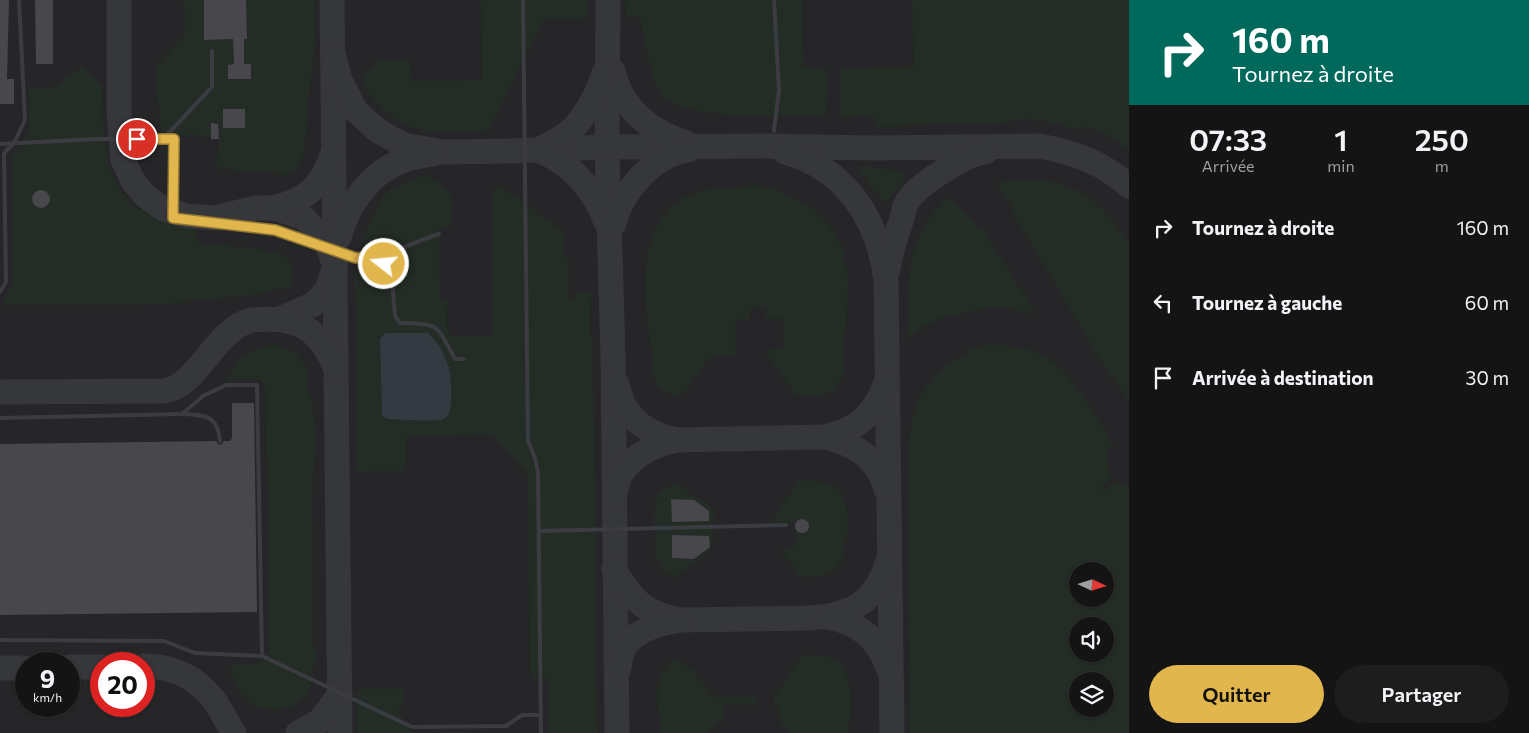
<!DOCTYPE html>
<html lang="fr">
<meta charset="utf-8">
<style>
:root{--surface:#141415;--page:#1d1d1e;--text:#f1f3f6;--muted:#9d9ea0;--line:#333334;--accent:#e1b64d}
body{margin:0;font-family:Commissioner,sans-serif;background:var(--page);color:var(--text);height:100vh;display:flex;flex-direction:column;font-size:19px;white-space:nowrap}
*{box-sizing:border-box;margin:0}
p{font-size:16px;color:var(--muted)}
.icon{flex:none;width:28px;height:28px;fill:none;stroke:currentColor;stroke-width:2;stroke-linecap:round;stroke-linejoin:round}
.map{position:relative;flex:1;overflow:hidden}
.drawer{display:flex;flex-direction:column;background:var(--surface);width:400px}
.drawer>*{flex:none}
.guide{background:#00695c;color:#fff;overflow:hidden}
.needle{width:32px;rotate:94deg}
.buttons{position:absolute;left:1069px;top:562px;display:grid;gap:10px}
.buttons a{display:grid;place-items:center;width:45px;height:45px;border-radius:50%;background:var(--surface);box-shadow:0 1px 4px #0004,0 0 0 1px var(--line);font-size:25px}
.speed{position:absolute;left:15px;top:652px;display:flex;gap:10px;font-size:25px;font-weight:700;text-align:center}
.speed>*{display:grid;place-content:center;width:65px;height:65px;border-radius:50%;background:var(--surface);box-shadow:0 1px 4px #0004,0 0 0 1px var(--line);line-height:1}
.speed small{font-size:12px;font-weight:400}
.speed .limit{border:8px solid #d22;background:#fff;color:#111}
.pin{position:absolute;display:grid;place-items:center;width:42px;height:42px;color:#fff;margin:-21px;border:2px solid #fff;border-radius:50%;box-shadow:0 1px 5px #0007}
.me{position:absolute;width:55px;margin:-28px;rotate:286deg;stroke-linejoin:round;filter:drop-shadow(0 0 4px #0008)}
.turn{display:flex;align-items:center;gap:18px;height:105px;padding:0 20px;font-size:22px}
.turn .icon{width:65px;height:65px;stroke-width:2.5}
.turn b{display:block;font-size:35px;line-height:42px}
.eta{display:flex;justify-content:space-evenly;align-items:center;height:85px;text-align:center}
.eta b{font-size:30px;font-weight:600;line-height:35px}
.cta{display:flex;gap:10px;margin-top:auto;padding:10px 20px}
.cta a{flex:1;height:58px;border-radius:30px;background:var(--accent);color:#111;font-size:20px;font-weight:600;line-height:58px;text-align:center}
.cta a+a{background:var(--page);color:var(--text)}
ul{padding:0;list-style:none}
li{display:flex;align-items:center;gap:15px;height:75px;padding:0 20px}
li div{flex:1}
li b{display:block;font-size:19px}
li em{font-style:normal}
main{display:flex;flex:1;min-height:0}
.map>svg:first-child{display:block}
.built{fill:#262629;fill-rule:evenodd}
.green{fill:#242c26;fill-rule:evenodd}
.water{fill:#333a41}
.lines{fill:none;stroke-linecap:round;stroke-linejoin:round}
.taxiway{stroke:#36373a;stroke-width:25}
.building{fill:#47474c}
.lane{stroke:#3b3c41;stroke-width:4}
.route-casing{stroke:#927632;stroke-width:12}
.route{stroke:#e1b64d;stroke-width:9}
</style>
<main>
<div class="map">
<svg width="1129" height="733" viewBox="0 0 1129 733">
<rect width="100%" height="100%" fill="#1a1a1c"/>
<path class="built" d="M0,0h1129v733h-1129zM1078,571h27v28h-27zM1078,626h27v28h-27zM26,664h43v42h-43zM101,664h43v42h-43zM1078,681h27v28h-27z"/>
<g class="green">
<path d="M179,0h135l1,41 -11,111 -6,14 -11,9 -71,-7 3,-29c-6,0 -10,-3 -16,-3 -14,-1 -27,0 -41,-4l-8,-63 31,-34 -1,-31z"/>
<path d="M481,0h107v18h-44l-56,112c-18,1 -41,4 -58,2 -30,-5 -59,-26 -69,-55l18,-17h31l1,21 71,-1z"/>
<path d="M625,0h177l1,67 25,1 -2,49 -54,-3 -1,3c-25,-1 -91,-2 -108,-20 -12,-12 -20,-63 -23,-80l-14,-1z"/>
<path d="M912,0h217v150l-18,-13 -27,-11 -3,4c-24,-6 -54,-16 -78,-7l-128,4 -1,-10 -34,1v-51l74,-1z"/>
<path d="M81,66l21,20c2,49 -2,101 46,128 14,8 34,10 49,12l1,17c16,2 73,5 84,12 10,7 13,20 11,31l-23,5 -1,2 -101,11 -166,1 10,-22 -1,-124 18,-27v-44h26z"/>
<polygon points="858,166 902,171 905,178 889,200 883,201 857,169"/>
<path d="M429,173l1,5c26,13 22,22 22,48l-13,2 1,71 7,2 -1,24 6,11h41l-2,-138 3,-8 4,-6 65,47 1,28 5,1v41l12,-9 10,-1 -1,40 3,13 5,389h-51v-55l-17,1 -2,-205 -37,-40 -85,2v35l-49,1 -3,-204h6l2,-30 19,-40 12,-10z"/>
<polygon points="1024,178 1059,183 1083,193 1103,209 1129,243 1129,400 1105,368 1016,219 1012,206 995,183"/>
<path d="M758,185c49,10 90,43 90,98l-4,87c-10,29 -20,27 -47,26l-28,-38 -2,-6 4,-3 13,-1 -1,-30 -17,1v-13l-16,1v13l-15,-1v38h-25l-25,34 -8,5c-7,-2 -16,-4 -20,-10 -6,-12 -6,-29 -7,-42 -5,-41 -13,-102 19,-135 23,-24 58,-21 89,-24z"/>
<path d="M949,197l31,31 2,-1 54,87c-29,-7 -56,-7 -85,3l-2,-3 -27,13 -16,14c2,-32 0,-80 14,-108 7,-14 17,-26 29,-36z"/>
<path d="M994,344c18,2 36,4 52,13 28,18 51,61 68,88l-6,1 2,26 2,5 -12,12 3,3 13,-12 2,3 11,3v247h-219l-2,-278c2,-15 2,-31 7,-46 8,-24 28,-45 51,-55l-1,-4 8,-3zM1078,571h27v28h-27zM1078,626h27v28h-27zM1078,681h27v28h-27z"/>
<path d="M271,345c17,1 27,7 35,22l12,76 -3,7 -3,47 1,148c4,9 2,16 0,26 -1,6 -1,14 -4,19 -13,26 -47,26 -66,6 -8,-9 -12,-21 -13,-32l29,-1 10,-9 -4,-265 -1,-5 -5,-3 -7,-1 -24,1c8,-23 19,-32 43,-36z"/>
<path d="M798,481c10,0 24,-1 34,4 4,2 8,6 11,10 8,15 5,66 -10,76 -9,7 -23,5 -33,5l-20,-28 16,-1v-25h-25z"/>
<polygon points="674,483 707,504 712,509 714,515 713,540 709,553 675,577 667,574 655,560 654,509 659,493"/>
<path d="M801,656c10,0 23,-2 32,3 22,11 19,53 15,74h-60l-10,-15v-13h-4v-7z"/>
<path d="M677,659l16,11 21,27h43l1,8h-35v14l-15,14h-47c-2,-7 -2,-16 -3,-23 -2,-23 -2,-38 19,-51z"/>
<polygon points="360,689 405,689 404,703 398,711 411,733 358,733 357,695"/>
</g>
<path class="water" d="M385,333h42c9,5 18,22 21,32 3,10 7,48 -3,53 -10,5 -46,1 -58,1l-5,-3 -2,-77z"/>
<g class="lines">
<g class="taxiway">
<polyline points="119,0 119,112 123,160 133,181 145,196 164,209 187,216 215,218 256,208 273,208 287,212 304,218 327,244 335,266 327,290 314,304 280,319"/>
<polyline points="332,0 340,733"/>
<polyline points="608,0 607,147 613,358 617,733"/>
<path d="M333,53l7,27 16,31 22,20 26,14 39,7 67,-1 97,-4 157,-1 110,2 166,-2c36,7 61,16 89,40"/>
<path d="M613,71c8,37 38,61 73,72"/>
<path d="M540,149c12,-6 28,-14 36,-24 12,-14 23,-35 28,-52"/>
<path d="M538,150c34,13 55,38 68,72"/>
<path d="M785,152c61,17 93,67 101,128l6,453"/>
<path d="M273,208c33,-8 48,-20 59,-53"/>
<path d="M614,224c7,-33 40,-69 74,-74"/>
<path d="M339,237c9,-32 30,-64 63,-76 9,-4 21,-5 31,-7"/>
<path d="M888,270c2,-16 7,-30 12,-46 3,-6 3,-16 7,-22 11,-18 58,-47 78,-50"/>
<path d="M617,384c6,34 29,49 59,56"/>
<path d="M0,392l164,-1c15,-3 22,-10 32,-21 14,-16 29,-39 49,-48 9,-4 33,-3 42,-1 26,5 38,23 48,46"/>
<path d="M825,437c30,7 52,20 61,52"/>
<path d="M615,494c1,-5 2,-11 4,-16 11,-22 35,-33 57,-38l149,-3c32,-8 48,-20 60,-52"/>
<path d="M614,569c18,30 30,45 66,51l127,-2c41,-2 67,-13 80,-54"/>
<path d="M827,617c32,6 50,20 61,51"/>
<path d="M144,666c29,0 52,11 70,34 7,10 13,23 20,33"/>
<polyline points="69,667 101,667"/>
<polyline points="0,668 26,668"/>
<path d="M619,668c1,-6 2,-14 5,-20 11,-18 37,-25 56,-28"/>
<polyline points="298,733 320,721 340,694"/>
</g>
</g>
<g class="building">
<polygon points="0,0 9,0 7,79 14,79 14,104 0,104"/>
<polygon points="35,0 53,0 53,64 36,64"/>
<polygon points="204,0 246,0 247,39 244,39 244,64 251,64 251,79 228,79 228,65 234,64 233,39 204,40"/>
<rect x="223" y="109" width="22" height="19"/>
<polygon points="211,123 218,124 219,139 211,139"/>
<circle cx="41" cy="199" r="9"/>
<polygon points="232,403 254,403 257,612 0,615 0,444 216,441 218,444 221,445 224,441 230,441 232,438"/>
<polygon points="671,499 694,500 709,511 709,521 672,522"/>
<circle cx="802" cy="526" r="7"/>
<polygon points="672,535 709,536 710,547 694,559 672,558"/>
</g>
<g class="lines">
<g class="lane">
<polyline points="523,0 528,441 535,458 538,473 541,733"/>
<polyline points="774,0 779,90 774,131"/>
<polyline points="163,139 212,87 212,51"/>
<path d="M0,144l97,-5h77l-1,79 102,12 81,28 22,-2 14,22 3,38 5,7c41,1 35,0 55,36h9"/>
<path d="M378,256c22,-5 40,-16 61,-22"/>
<polyline points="0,292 6,282 4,153 14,143 25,120 19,0"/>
<polyline points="182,414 203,396 226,385 257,385 262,656 412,727 506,726 522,715 541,715"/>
<path d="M0,418l182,-4c22,1 36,1 38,27"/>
<polyline points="539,531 786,525"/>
<polyline points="0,640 164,641 195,653 262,656"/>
</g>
</g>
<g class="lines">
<defs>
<polyline id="route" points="137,139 174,139 173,218 275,230 356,258 378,256 384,264"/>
</defs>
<use href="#route" class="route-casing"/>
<use href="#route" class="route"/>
</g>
</svg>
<div class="buttons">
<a><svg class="needle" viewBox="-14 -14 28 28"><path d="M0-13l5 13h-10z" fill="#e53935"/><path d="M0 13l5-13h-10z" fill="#9d9ea0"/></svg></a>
<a><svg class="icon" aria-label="sound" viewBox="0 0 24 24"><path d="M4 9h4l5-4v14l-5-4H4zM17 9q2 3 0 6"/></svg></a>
<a><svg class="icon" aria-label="layers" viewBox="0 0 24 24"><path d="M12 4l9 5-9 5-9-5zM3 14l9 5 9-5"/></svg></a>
</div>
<div class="speed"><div>9<small>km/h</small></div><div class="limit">20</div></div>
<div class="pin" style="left:137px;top:139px;background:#d93025"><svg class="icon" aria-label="arrive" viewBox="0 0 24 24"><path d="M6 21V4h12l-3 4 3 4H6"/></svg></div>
<svg class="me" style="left:384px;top:264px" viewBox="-20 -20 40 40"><circle r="17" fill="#e1b64d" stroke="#fff" stroke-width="3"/><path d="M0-11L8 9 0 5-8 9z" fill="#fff"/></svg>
</div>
<section class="drawer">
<div class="guide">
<div class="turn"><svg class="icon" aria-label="right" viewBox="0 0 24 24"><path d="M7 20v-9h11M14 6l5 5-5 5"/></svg><div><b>160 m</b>Tournez à droite</div></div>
</div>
<div class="eta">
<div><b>07:33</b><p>Arrivée</p></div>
<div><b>1</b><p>min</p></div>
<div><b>250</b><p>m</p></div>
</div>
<ul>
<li><svg class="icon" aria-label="right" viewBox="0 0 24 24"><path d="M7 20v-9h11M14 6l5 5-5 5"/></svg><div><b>Tournez à droite</b></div><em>160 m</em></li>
<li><svg class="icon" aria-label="left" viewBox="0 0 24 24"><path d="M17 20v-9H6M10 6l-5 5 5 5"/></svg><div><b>Tournez à gauche</b></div><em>60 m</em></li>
<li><svg class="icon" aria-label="arrive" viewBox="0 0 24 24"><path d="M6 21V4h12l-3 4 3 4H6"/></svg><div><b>Arrivée à destination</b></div><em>30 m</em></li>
</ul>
<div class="cta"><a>Quitter</a><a>Partager</a></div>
</section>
</main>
